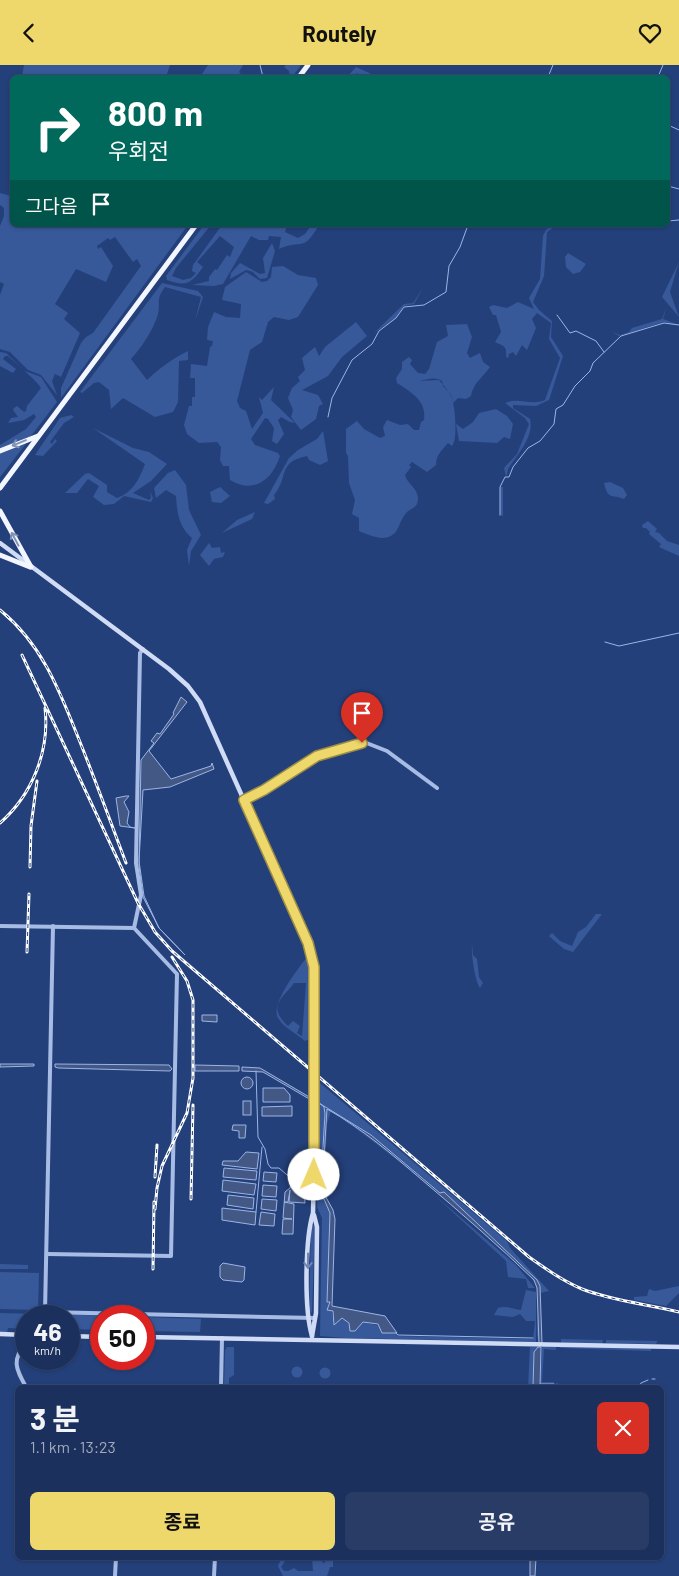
<!DOCTYPE html>
<html lang="ko">
<meta charset="utf-8">
<style>
:root{--surface:#1b305c;--page:#283c65;--text:#f1f3f6;--muted:#a0a9bb;--line:#394b72;--accent:#efd86b}
body{margin:0;font-family:Barlow,"Noto Sans KR",sans-serif;background:var(--page);color:var(--text);height:100vh;display:flex;flex-direction:column;font-size:19px;white-space:nowrap}
*{box-sizing:border-box;margin:0}
p{font-size:16px;color:var(--muted)}
.icon{flex:none;width:28px;height:28px;fill:none;stroke:currentColor;stroke-width:2;stroke-linecap:round;stroke-linejoin:round}
.map{position:relative;flex:1;overflow:hidden}
.drawer{position:absolute;left:15px;top:1320px;width:649px;height:175px;display:flex;flex-direction:column;background:var(--surface);border-radius:8px;box-shadow:0 1px 4px #0004,0 0 0 1px var(--line)}
.drawer>*{flex:none}
.guide{position:absolute;left:10px;top:10px;width:660px;height:152px;border-radius:8px;box-shadow:0 1px 4px #0004,0 0 0 1px var(--line);background:#00695c;color:#fff;overflow:hidden}
.speed{position:absolute;left:15px;top:1240px;display:flex;gap:10px;font-size:25px;font-weight:700;text-align:center}
.speed>*{display:grid;place-content:center;width:65px;height:65px;border-radius:50%;background:var(--surface);box-shadow:0 1px 4px #0004,0 0 0 1px var(--line);line-height:1}
.speed small{font-size:12px;font-weight:400}
.speed .limit{border:8px solid #d22;background:#fff;color:#111}
.pin{position:absolute;display:grid;place-items:center;width:42px;height:42px;color:#fff;margin:-51px -21px;border-radius:50% 50% 50% 0;rotate:-45deg;box-shadow:0 0 5px #0007}
.pin .icon{rotate:45deg}
.me{position:absolute;width:55px;margin:-28px;rotate:1deg;stroke-linejoin:round;filter:drop-shadow(0 0 4px #0008)}
.turn{display:flex;align-items:center;gap:18px;height:105px;padding:0 15px;font-size:22px}
.turn .icon{width:65px;height:65px;stroke-width:2.5}
.turn b{display:block;font-size:35px;line-height:42px}
.then{display:flex;align-items:center;height:48px;padding:0 15px;background:#0003;gap:10px;font-size:19px}
.round{display:grid;place-items:center;flex:none;width:52px;height:52px;border-radius:8px;background:var(--page)}
.headline{display:flex;align-items:center;justify-content:space-between;height:85px;padding:0 15px}
h1{font-size:30px;font-weight:700;line-height:38px}
.primary-button{display:flex;gap:10px;margin-top:auto;padding:10px 15px}
.primary-button a{flex:1;height:58px;border-radius:8px;background:var(--accent);color:#111;font-size:20px;font-weight:700;line-height:58px;text-align:center}
.primary-button a+a{background:var(--page);color:var(--text)}
header{display:flex;justify-content:space-between;align-items:center;height:65px;padding:0 15px;background:var(--accent);color:#111;font-size:22px;font-weight:700}
.map>svg:first-child{display:block}
.green{fill:#375899;fill-rule:evenodd}
.water{fill:#435885;stroke:#9bb5e6}
.lines{fill:none;stroke-linecap:round;stroke-linejoin:round}
.stream{stroke:#9bb5e6;stroke-width:1}
.tertiary{stroke:#a7bce5;stroke-width:4}
.secondary{stroke:#d0dcf5;stroke-width:4.5}
.trunk{stroke:#f3f6fe;stroke-width:5}
.rail-casing{stroke:#fff;stroke-width:3}
.rail{stroke:#24407b;stroke-width:1;stroke-dasharray:4;stroke-linecap:butt}
.secondary-bridge{stroke:#d0dcf5;stroke-width:4.5}
.oneway{stroke:#8192b6}
.oneway2{stroke:#7186b2}
.route-casing{stroke:#9b8c46;stroke-width:12}
.route{stroke:#efd86b;stroke-width:9}
</style>
<header><svg class="icon" aria-label="back" viewBox="0 0 24 24"><path d="M15 5l-7 7 7 7"/></svg>Routely<svg class="icon" aria-label="heart" viewBox="0 0 24 24"><path d="M12 20l-8-8c-3-5 5-10 8-4 3-6 11-1 8 4z"/></svg></header>
<div class="map">
<svg width="679" height="1511" viewBox="0 0 679 1511">
<rect width="100%" height="100%" fill="#24407b"/>
<g class="green">
<polygon points="24,0 170,0 166,12 22,12"/>
<polygon points="208,0 243,0 239,7 244,12 200,12"/>
<polygon points="286,0 301,0 292,12 290,12 289,6 284,2"/>
<polygon points="356,2 378,12 363,12 357,8 354,12 347,12"/>
<polygon points="12,126 12,160 188,160 61,333 61,323 81,278 86,272 93,268 141,201 137,194 133,197 115,172 110,175 108,173 97,181 98,184 101,182 113,201 106,217 76,204 55,239 68,248 64,254 80,268 61,312 55,309 52,316 57,330 41,310 28,305 10,287 0,284 0,230 4,219 0,217 0,161 4,151 4,143 0,140 0,128 11,131"/>
<path d="M204,160h7l-35,43 -4,8 11,4 8,-2 5,-5 -4,-2 1,-6 29,-40h65l-2,7 13,6 7,-4 6,-9h8c-17,29 -16,13 -40,24l2,-12 -12,-1 -1,4h-9l-8,-4 -28,48 -9,2 -22,-1 17,-4v-4l6,-8 2,1 10,-15 3,2 4,-10 -14,-11 -23,26 6,5c-12,17 -17,20 -36,13l-1,-4z"/>
<path d="M552,160h20l-18,2 -7,5 -3,44 -11,26 6,8 13,11 -1,16 12,19 -14,44 -13,6 -23,-1v3l17,11c4,17 -11,34 -20,47 -3,3 -2,7 -4,11l-2,-9 13,-14 12,-30 -4,-6 -20,-15c13,-6 27,3 40,-3l15,-42 -11,-19 2,-16 -14,-10 -5,6 4,9 -9,22 -5,-5 -6,11 -3,-4 -4,2 -1,4 -2,-1c1,-11 -2,-11 -11,-15l6,-10 -5,-17h-3l-4,-8 4,-2 14,3 11,-6 16,7 -5,-11 11,-19 3,-43 3,-6z"/>
<polygon points="272,178 275,186 267,213 260,214 253,207 246,205 230,214 231,208 240,198 260,209 265,208 263,193"/>
<polygon points="568,188 586,199 580,207 573,209 566,202 565,192"/>
<polygon points="679,197 670,227 679,252 662,232"/>
<path d="M283,201l15,9 18,3 2,7 -20,32 -9,3 -15,-3 -6,5 -6,20 -12,8 -1,4 -12,47 3,7 6,3 6,18 11,-16 -4,-16 3,3 12,-13 -3,13 24,23 -5,-1 -9,-5 -3,3 6,14 -7,10 -5,-3 2,-13 -6,-9 -3,-1 -14,21 4,6 23,8 2,3c-8,25 -27,38 -50,24l-1,-14h-6l-3,-6 1,-13 -4,-5 -18,1 -12,-9 -3,-9 5,-19h3v-9h3v-19h-5l1,-14 16,2 3,-19 2,-1 1,-5 -6,-1 1,-13 6,-15 12,5 14,1 1,-14 -19,-4 3,-13 21,-15 16,10 5,-1 4,-4 1,-10z"/>
<path d="M162,218l36,8 5,6 -8,24 6,-24 -36,-10c-10,14 -4,14 -7,27 -4,15 -17,34 -27,45l16,21c14,-13 25,-21 41,-29v9l-9,1 -1,41 -5,10 -18,5 -32,-19 -12,11 -2,-19 -10,-8 -5,1 -12,10 -2,-1z"/>
<polygon points="423,223 414,239 404,241 396,253 374,268 404,239 413,238"/>
<polygon points="667,241 663,254 679,260 664,257 619,271 612,267 620,270 629,267 632,263 662,254"/>
<polygon points="356,257 367,271 342,292 328,311 302,325 318,330 323,339 319,341 316,354 301,365 291,352 293,345 288,333 292,323 300,316 298,312 305,305 302,293 315,282 319,291 325,282"/>
<path d="M467,259l5,13 -5,16 3,5 10,-5 3,9 7,5c-7,10 -17,16 -19,29l-5,3 -8,-1 -5,5c0,-9 -5,-11 -10,-17l-1,-5c-8,-5 -15,-1 -23,0l20,-1c3,3 11,13 13,18 3,10 6,41 0,48l-4,-3c-8,9 -12,13 -12,22l-9,7 -15,-10 -3,3 2,2 -6,8c2,9 12,12 13,23 0,10 -5,9 -11,14 -4,4 -6,9 -8,14 -8,19 -25,11 -40,5v-13l-7,-4 3,-14 -6,-17 -1,-27 -2,-3v-24l11,-8 7,8 16,9 5,-2 -2,-9 4,-7 13,5 8,-1 6,6h5l2,-8 3,-2c3,-19 -13,-28 -27,-37l-1,-5 6,-9v-7l7,-5 3,3 -2,4 8,9 7,1 4,-5 8,-27 11,-6 -2,-11z"/>
<path d="M0,287l6,1 19,18 16,6 16,25 -26,34 -31,14v-5l26,-16 10,-12 -2,-3 -10,6 -16,3 3,-5 7,-1 -5,-7 1,-2 3,-2 7,6 2,-1 1,-5 14,-18c-1,-4 -27,-27 -33,-32h-3l-2,3 13,10 -3,4 -13,-7z"/>
<polygon points="496,344 507,351 513,359 510,374 504,372 497,378 459,376 456,359 463,364 473,357 479,348"/>
<polygon points="71,350 74,352 64,358 50,377 52,379 55,374 57,376 43,391 35,390 60,353"/>
<path d="M93,363l40,20 16,4 18,12 -16,17 -18,12 16,7 2,-2 -1,-7 3,7 -2,4 -27,-6 -10,8 -10,1 -11,-8 6,-11 -11,-7 -11,14h-12l20,-19 4,-1 18,12v7l10,6c16,-6 22,-18 28,-34z"/>
<path d="M323,366l5,30 -8,4 -11,-5 -2,-4c-30,6 -18,21 -33,39l1,4 -7,5 -4,-1 25,-45 9,-8 19,-11z"/>
<polygon points="27,376 25,380 0,412 0,388"/>
<path d="M175,405l11,15 3,25 12,25 -10,16 -2,15 -2,-16 5,-12c-13,-11 -15,-25 -16,-42l-10,-6 -10,8 -2,-10 14,-15z"/>
<path d="M610,417l13,6 4,7 -3,4c-13,-5 -16,1 -20,-16z"/>
<polygon points="220,422 230,431 221,438 212,437 210,427"/>
<polygon points="500,422 503,422 503,451 500,450"/>
<polygon points="255,447 252,454 222,468 237,455"/>
<polygon points="648,456 657,464 655,467 659,468 667,476 679,480 679,491 659,482 661,479 649,469 650,467 646,463 643,463 642,460"/>
<polygon points="209,478 212,483 220,482 221,488 225,487 223,492 214,494 209,501 200,490"/>
<polygon points="602,849 573,887 564,884 549,871 552,868 560,876 572,881 578,867 586,862 596,849"/>
<path d="M472,879l1,11 4,4 2,18 4,6 -3,5c-5,-7 -9,-34 -8,-44z"/>
<path d="M307,892c9,18 5,60 4,81l-6,3c-8,-7 -22,-14 -27,-23 -8,-14 20,-49 29,-61zM294,918h12l-4,53 -5,-3 3,-7 -7,-5 -5,5c-23,-21 -3,-29 6,-43z"/>
<polygon points="320,1018 507,1176 510,1183 549,1226 540,1228 537,1215 489,1169 416,1107 371,1070 319,1038"/>
<path d="M320,1040l4,2 1,7 -5,82 4,3 6,14 -3,88 3,1 4,22 6,-5c7,-1 10,5 10,11l5,1 8,-9 17,4 2,7h14l2,3 135,3 2,-18h-9l-6,-7 -7,3 -19,-2 4,-7c9,-3 15,1 23,2l5,-20 10,2v50l-191,-4 -25,-2 2,-118 -5,-11z"/>
<path d="M326,1043c35,20 67,47 97,73 38,32 75,65 111,99l3,8 2,55c-6,-17 3,-39 -3,-57 -5,-13 -23,-26 -34,-35 -54,-50 -110,-98 -171,-140l-4,13 -3,72 -2,-6z"/>
<polygon points="432,1128 516,1200 535,1223 528,1223 526,1214 508,1212 506,1196"/>
<polygon points="313,1160 315,1162 312,1248 309,1246 311,1162"/>
<polygon points="0,1199 28,1200 28,1204 0,1204"/>
<polygon points="0,1207 39,1208 38,1245 0,1244"/>
<polygon points="679,1221 679,1228 666,1241 634,1235 634,1232 647,1231 649,1224 655,1226"/>
<polygon points="0,1248 41,1249 41,1251 26,1251 26,1264 8,1263 7,1268 0,1268"/>
<polygon points="49,1249 55,1249 114,1251 101,1251 101,1265 69,1264 69,1251 49,1251"/>
<polygon points="144,1252 201,1254 200,1267 144,1266"/>
<polygon points="561,1274 603,1275 602,1279 561,1278"/>
<polygon points="606,1275 657,1276 657,1277 656,1279 606,1278"/>
<polygon points="542,1281 556,1281 556,1285 544,1284 542,1317 554,1317 554,1319 543,1319 540,1322"/>
<polygon points="560,1281 651,1283 651,1286 560,1283"/>
<polygon points="227,1282 234,1282 234,1310 229,1313 229,1322 224,1322 225,1285"/>
<polygon points="530,1282 538,1282 534,1287 533,1322 528,1322"/>
<circle cx="297" cy="1307" r="5.5"/>
<circle cx="325" cy="1308" r="5.5"/>
<polygon points="312,1493 321,1493 322,1497 325,1498 325,1494 333,1493 333,1502 330,1502 327,1511 283,1511 278,1501 280,1496 285,1496 281,1502 284,1506 288,1506 294,1503 298,1506 313,1506"/>
</g>
<g class="water">
<polygon points="181,632 187,637 149,686 171,714 211,701 212,698 214,704 170,722 143,725 139,796 144,831 159,863 185,890 159,863 143,832 139,801 141,695 154,678 151,676 157,668 160,669 174,649 173,648"/>
<polygon points="126,731 129,731 124,737 129,747 127,758 130,762 135,763 120,761 116,733"/>
<polygon points="202,950 217,950 217,957 202,956"/>
<polygon points="0,999 34,999 34,1001 0,1002"/>
<polygon points="55,999 169,1000 172,1004 170,1006 58,1003 55,1002"/>
<polygon points="195,1000 239,1001 239,1006 195,1006"/>
<polygon points="242,1002 260,1003 311,1033 311,1035 263,1007 242,1006"/>
<circle cx="247" cy="1018" r="6"/>
<polygon points="263,1023 284,1023 290,1030 290,1037 263,1037"/>
<rect x="243" y="1036" width="8" height="14"/>
<path d="M319,1038l52,32 69,58 4,-1 93,88 3,6 2,57h-3l-2,-55 -3,-8c-36,-35 -74,-68 -112,-100 -30,-26 -61,-52 -95,-71l-5,81 11,20 2,9 -3,87 53,10 12,17h-15l-4,-9 -15,-2 -8,9h-5l-1,-8 -7,-5 -8,7 -1,-14 -6,-1 3,-8h-3l3,-89 -6,-14 -4,-3 5,-82 -1,-7z"/>
<polygon points="292,1041 292,1051 262,1051 262,1042"/>
<polygon points="233,1060 246,1060 245,1073 239,1073 239,1066 232,1065"/>
<polygon points="246,1087 259,1088 257,1104 222,1100 223,1096 238,1096"/>
<polygon points="224,1103 257,1106 256,1115 223,1112"/>
<polygon points="264,1107 277,1108 276,1117 263,1116"/>
<polygon points="223,1115 256,1119 254,1130 222,1126"/>
<polygon points="304,1116 305,1138 289,1137 290,1125 288,1137 284,1137 294,1139 293,1169 282,1169 283,1154 292,1154 283,1153 285,1127 290,1123 292,1117"/>
<polygon points="263,1120 277,1121 276,1132 262,1131"/>
<polygon points="228,1130 254,1133 253,1144 227,1140"/>
<polygon points="262,1134 277,1135 276,1146 261,1144"/>
<polygon points="222,1143 256,1147 255,1160 222,1155"/>
<polygon points="261,1147 275,1149 274,1161 259,1160"/>
<polygon points="223,1198 245,1202 244,1215 242,1217 223,1215 220,1212 220,1201"/>
<polygon points="538,1282 541,1282 540,1322 533,1322 534,1287"/>
<polygon points="536,1493 535,1511 530,1511 530,1494"/>
</g>
<g class="lines">
<g class="stream">
<polyline points="260,0 263,12"/>
<polyline points="548,12 553,0"/>
<polyline points="658,12 663,0"/>
<polyline points="668,60 679,65"/>
<polyline points="668,121 679,124"/>
<polyline points="668,156 679,155"/>
<polyline points="557,250 570,268 576,266 596,276 604,287"/>
<polyline points="328,352 332,333 352,295 372,279 379,266 396,253 404,242 424,240 446,227 449,201 460,182 468,160"/>
<polyline points="500,450 500,422 505,412 509,412 513,402 528,383 540,376 554,359 556,344 563,340 575,321 590,306 593,298 621,271 664,258 679,260"/>
<polyline points="605,577 619,581 679,568"/>
<polyline points="256,1006 258,1072 265,1084 268,1099 271,1103 279,1103 294,1116"/>
<polyline points="256,1147 262,1082"/>
<polyline points="396,1268 398,1270 533,1273"/>
<polyline points="652,1314 655,1314"/>
<polyline points="540,1319 554,1319"/>
<polyline points="557,1319 557,1322"/>
<polyline points="639,1322 641,1318 648,1315"/>
</g>
<g class="tertiary">
<polyline points="244,735 256,730 317,691 364,677 387,686 437,723"/>
<polyline points="0,861 134,863 177,909 171,1191 47,1189"/>
<polyline points="53,861 45,1247 315,1253"/>
<polyline points="134,863 141,830 136,798 140,588 143,584"/>
<path d="M26,1322c-11,-20 -14,-26 0,-46"/>
<polyline points="221,1322 222,1273"/>
<polyline points="115,1511 116,1492"/>
<polyline points="214,1511 215,1492"/>
</g>
<g class="secondary">
<polyline points="0,478 169,604 188,621 200,637 310,883 315,909 316,976"/>
<polyline points="0,1269 26,1270"/>
<polyline points="69,1271 101,1272"/>
<path d="M312,1271c-8,-27 -7,-96 1,-123l2,-95"/>
<polyline points="312,1271 316,1248 317,1162 314,1150"/>
<polyline points="144,1272 679,1282"/>
</g>
<g class="trunk">
<polyline points="299,12 308,0"/>
<polyline points="0,386 38,371"/>
<polyline points="0,423 196,160"/>
<polyline points="0,446 31,502"/>
<polyline points="0,490 30,502"/>
</g>
<defs>
<g id="rail">
<path d="M0,545c43,35 60,82 80,132 16,40 31,81 46,121"/>
<path d="M22,590l116,248 17,29 17,19 357,306c17,12 34,24 53,32 31,12 65,15 97,23"/>
<path d="M0,758c32,-28 50,-72 45,-115"/>
<polyline points="30,802 31,761 37,716"/>
<polyline points="27,887 29,829"/>
<polyline points="155,1112 157,1080"/>
<polyline points="191,1134 193,1040"/>
<polyline points="155,1144 157,1123 162,1101 187,1048 193,1013 193,935 187,916 172,892"/>
<polyline points="153,1204 154,1137"/>
</g>
</defs>
<use href="#rail" class="rail-casing"/>
<use href="#rail" class="rail"/>
<polyline class="secondary-bridge" points="315,1053 316,976"/>
</g>
<defs><path id="oneway-shaft" d="M-6 0H5M1.5-3L5.5 0L1.5 3" fill="none" stroke-width="1.6" stroke-linecap="round" stroke-linejoin="round" transform="scale(1.25)"/></defs>
<g class="oneway">
<use href="#oneway-shaft" transform="translate(19 378) rotate(158)"/>
<use href="#oneway-shaft" transform="translate(15 474) rotate(-118)"/>
</g>
<use class="oneway2" href="#oneway-shaft" transform="translate(308 1196) rotate(90)"/>
<g class="lines">
<defs>
<polyline id="route" points="314,1110 314,902 308,878 244,735 264,725 317,691 362,678"/>
</defs>
<use href="#route" class="route-casing"/>
<use href="#route" class="route"/>
</g>
</svg>
<div class="speed"><div>46<small>km/h</small></div><div class="limit">50</div></div>
<div class="pin" style="left:362px;top:678px;background:#d93025"><svg class="icon" aria-label="arrive" viewBox="0 0 24 24"><path d="M6 21V4h12l-3 4 3 4H6"/></svg></div>
<svg class="me" style="left:314px;top:1110px" viewBox="-20 -20 40 40"><circle r="19" fill="#fff"/><path d="M0-13L10 11 0 6-10 11z" fill="#efd86b"/></svg>
<div class="guide">
<div class="turn"><svg class="icon" aria-label="right" viewBox="0 0 24 24"><path d="M7 20v-9h11M14 6l5 5-5 5"/></svg><div><b>800 m</b>우회전</div></div>
<div class="then">그다음<svg class="icon" aria-label="arrive" viewBox="0 0 24 24"><path d="M6 21V4h12l-3 4 3 4H6"/></svg></div>
</div>
<section class="drawer">
<div class="headline"><div><h1>3 분</h1><p>1.1 km · 13:23</p></div><a class="round" style="background:#d93025;color:#fff"><svg class="icon" aria-label="close" viewBox="0 0 24 24"><path d="M6 6l12 12M18 6L6 18"/></svg></a></div>
<div class="primary-button"><a>종료</a><a>공유</a></div>
</section>
</div>
